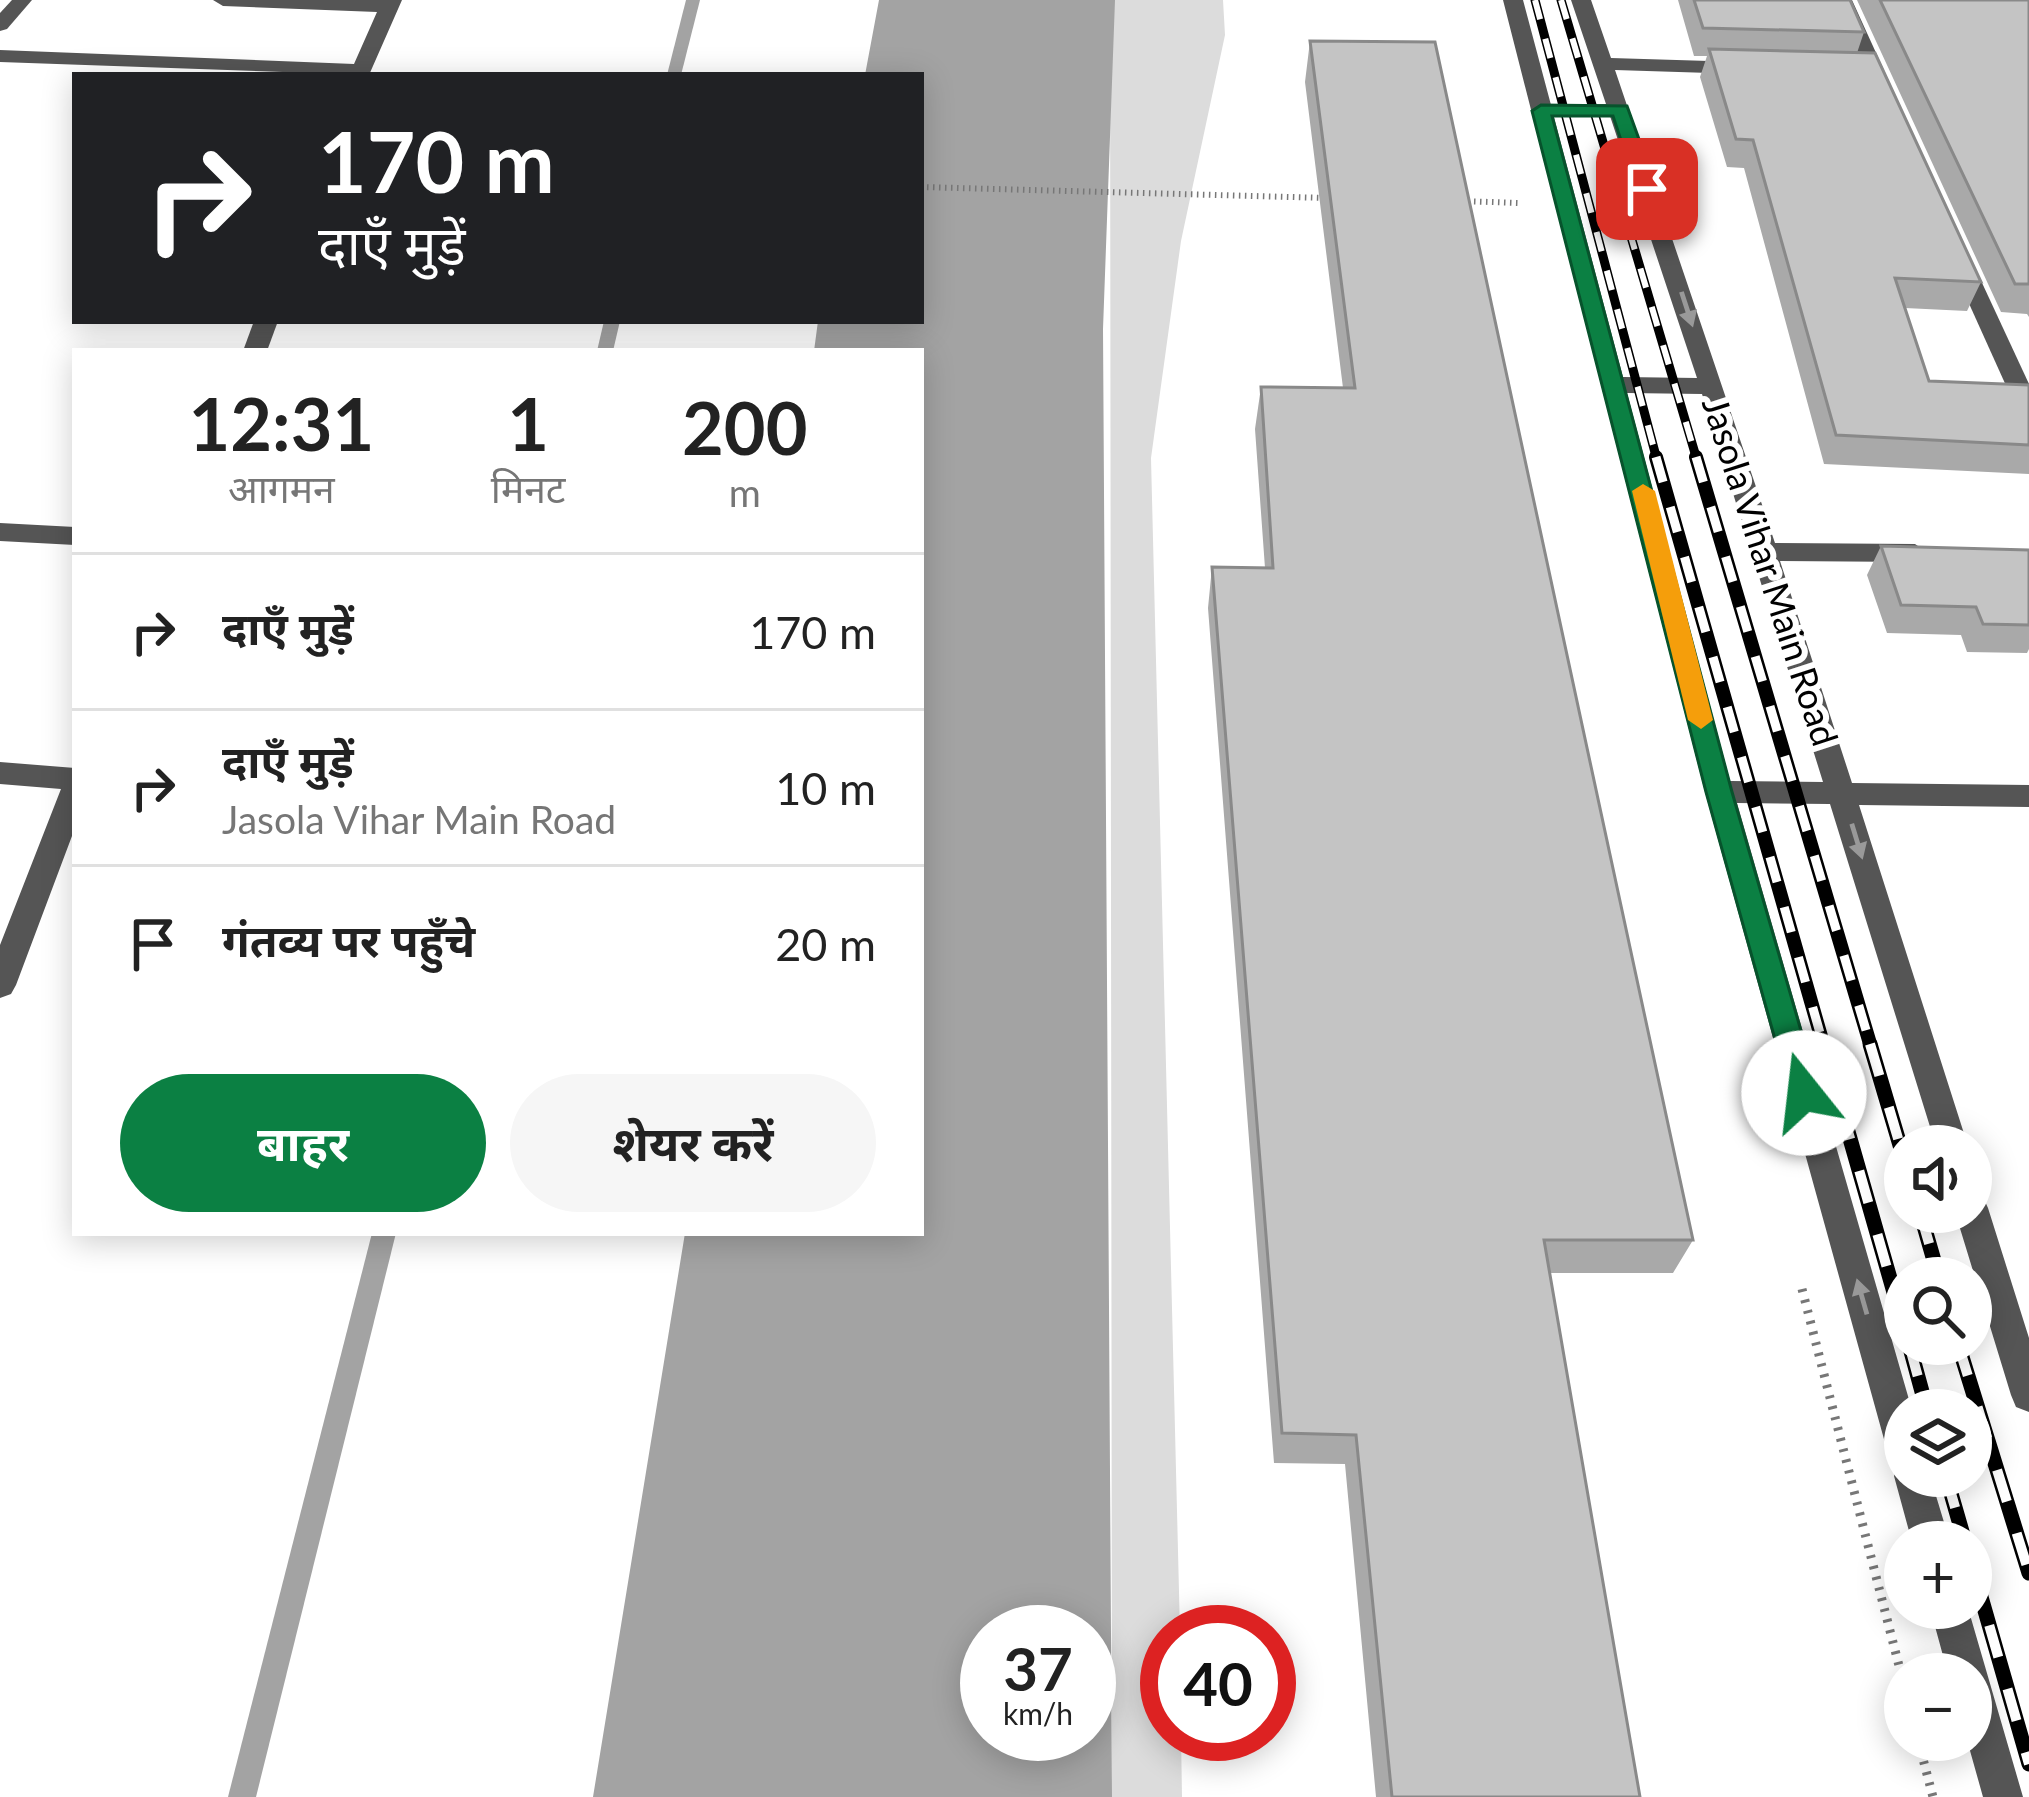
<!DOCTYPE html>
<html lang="hi">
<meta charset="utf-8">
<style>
:root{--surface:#fff;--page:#f6f6f6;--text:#222;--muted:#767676;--line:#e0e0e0;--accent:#0b8043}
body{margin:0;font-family:Lato,"Noto Sans Devanagari",sans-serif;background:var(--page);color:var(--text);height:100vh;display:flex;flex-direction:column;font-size:45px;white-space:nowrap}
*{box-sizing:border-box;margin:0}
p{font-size:39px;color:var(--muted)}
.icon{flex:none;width:66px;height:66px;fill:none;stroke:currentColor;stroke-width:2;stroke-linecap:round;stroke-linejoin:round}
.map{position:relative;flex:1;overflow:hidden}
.panel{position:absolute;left:72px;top:348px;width:852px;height:888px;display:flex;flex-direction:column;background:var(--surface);border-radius:0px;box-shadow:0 6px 30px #0003}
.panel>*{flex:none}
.banner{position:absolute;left:72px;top:72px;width:852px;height:252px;border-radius:0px;box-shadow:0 6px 30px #0003;background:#202124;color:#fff;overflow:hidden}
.buttons{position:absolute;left:1884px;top:1125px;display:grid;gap:24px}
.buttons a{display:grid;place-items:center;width:108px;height:108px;border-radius:50%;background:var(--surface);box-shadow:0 6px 30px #0003;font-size:60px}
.speed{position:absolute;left:960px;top:1605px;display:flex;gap:24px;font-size:60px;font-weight:700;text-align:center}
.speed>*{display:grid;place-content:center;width:156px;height:156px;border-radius:50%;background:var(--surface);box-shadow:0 6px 30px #0003;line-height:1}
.speed small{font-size:30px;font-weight:400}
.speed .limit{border:18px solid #d22;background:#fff;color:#111}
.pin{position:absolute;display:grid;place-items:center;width:102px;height:102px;color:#fff;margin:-51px;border-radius:24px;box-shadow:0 6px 18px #0006}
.me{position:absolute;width:132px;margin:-66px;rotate:344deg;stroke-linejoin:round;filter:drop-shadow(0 0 9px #0008)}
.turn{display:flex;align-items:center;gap:42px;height:252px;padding:0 48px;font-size:54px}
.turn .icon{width:156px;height:156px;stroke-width:2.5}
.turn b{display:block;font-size:84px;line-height:102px}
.eta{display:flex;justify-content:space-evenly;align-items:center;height:204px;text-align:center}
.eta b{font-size:72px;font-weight:700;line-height:84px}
.button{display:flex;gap:24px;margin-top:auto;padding:24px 48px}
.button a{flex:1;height:138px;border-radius:72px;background:var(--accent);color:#fff;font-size:48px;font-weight:700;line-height:138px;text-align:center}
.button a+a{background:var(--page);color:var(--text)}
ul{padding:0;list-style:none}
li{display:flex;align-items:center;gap:36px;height:156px;padding:0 48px;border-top:3px solid var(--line)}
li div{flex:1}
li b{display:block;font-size:45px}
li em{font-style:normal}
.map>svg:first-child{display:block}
.green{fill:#dcdcdc}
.water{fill:#a3a3a3;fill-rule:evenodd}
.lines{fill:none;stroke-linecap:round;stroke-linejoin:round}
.stream{fill:#a3a3a3;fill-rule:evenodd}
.path-far1{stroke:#777;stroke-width:6;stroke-dasharray:1.5 4.5;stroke-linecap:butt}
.path{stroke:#777;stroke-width:9;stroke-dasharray:3 8;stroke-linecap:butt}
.minor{fill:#555;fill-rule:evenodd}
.rail-far2-casing{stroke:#000;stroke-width:9}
.rail-far1-casing{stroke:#000;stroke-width:14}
.rail-casing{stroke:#000;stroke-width:15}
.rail-far2{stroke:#fff;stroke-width:6;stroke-dasharray:20;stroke-linecap:butt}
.rail-far1{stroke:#fff;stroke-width:9;stroke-dasharray:26;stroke-linecap:butt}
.rail{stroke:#fff;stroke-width:10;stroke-dasharray:33;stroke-linecap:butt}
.wall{fill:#a9a9a9}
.building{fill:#c4c4c4;stroke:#898989;stroke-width:3}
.oneway{fill:#999}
.route{fill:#0b8043;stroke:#07532c;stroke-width:3}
.slow{fill:#f59e0b}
.labels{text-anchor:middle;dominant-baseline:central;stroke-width:12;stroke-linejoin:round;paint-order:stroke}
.street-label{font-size:36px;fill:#000;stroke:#fff}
</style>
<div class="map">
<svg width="2029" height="1797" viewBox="0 0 2029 1797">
<rect width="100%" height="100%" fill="#fff"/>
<polygon class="green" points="1110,0 1223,0 1225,35 1181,241 1151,458 1180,1632 1167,1632 1167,1734 1181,1734 1182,1797 1112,1797"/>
<path class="water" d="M879,0h236l-12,329 9,1468h-519l92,-564h236v-882h-107l4,-30h103v-246h-56zM987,1632h102v102h-102z"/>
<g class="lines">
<g class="stream">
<polygon points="686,0 700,0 681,75 667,75"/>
<polygon points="604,321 620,321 613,351 597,351"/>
<polygon points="372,1233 396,1233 256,1797 228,1797"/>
</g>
<g class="path-far1">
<polyline points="921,187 1327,198"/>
<polyline points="1462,201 1519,203"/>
</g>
<g class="path">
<polyline points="1802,1289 1905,1689"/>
<polyline points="1918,1740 1933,1797"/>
</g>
<g class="minor">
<polygon points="12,0 32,0 7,29 0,31 0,13"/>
<polygon points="213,0 402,0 369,75 0,62 0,50 354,64 377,12 223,6"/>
<path d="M1503,0h20l28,105 55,-1 -35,-104h20l20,58 131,4 10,6 -10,6 -127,-4 160,473 140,1 13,9 -13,9 -135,-1 72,222 177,2v22l-170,-2 109,341h-32l-106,-342 -93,-1 175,607h-7v66h25l20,66h-38l-18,-66 4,-11 -11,-15 -182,-658zM1610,116l87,262 -74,-1 -69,-260zM1627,393l75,1 121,388 -93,-1z"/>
<polygon points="1832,0 1852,0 1892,88 1889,92 1872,88"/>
<polygon points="1959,250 1970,257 2029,384 2029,418 2017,410 1948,257"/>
<polygon points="254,321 278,321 267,351 243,351"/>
<polygon points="0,523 75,527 75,545 0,541"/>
<polygon points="0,762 75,768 75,828 16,985 11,994 0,998 0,945 61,789 0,784"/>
<polygon points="1971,1193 1983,1197 1988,1208 2029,1338 2029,1412 2016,1407 2011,1395 1955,1212 1971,1212"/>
<polygon points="1930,1608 1968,1608 2023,1797 1983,1797 1967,1740 1971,1740 1971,1674 1948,1674"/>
</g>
<defs>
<g id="rail-far2">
<polyline points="1535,0 1657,460"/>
<polyline points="1561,0 1697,460"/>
</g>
<g id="rail-far1">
<polyline points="1656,457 1824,1047"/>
<polyline points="1696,457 1871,1047"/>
</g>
<g id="rail">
<polyline points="1823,1044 1905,1331"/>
<polyline points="1870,1044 1905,1162"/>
<polyline points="1920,1212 1939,1278"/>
<polyline points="1909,1344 1927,1410"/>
<polyline points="1958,1344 2029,1573"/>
<polyline points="1946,1476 1965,1542"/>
<polyline points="1971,1562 2029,1764"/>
</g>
</defs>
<use href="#rail-far2" class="rail-far2-casing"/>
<use href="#rail-far1" class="rail-far1-casing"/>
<use href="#rail" class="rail-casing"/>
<use href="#rail-far2" class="rail-far2"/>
<use href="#rail-far1" class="rail-far1"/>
<use href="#rail" class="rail"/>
</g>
<g class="wall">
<polygon points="1678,0 1850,0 1864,32 1857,53 1981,282 1967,311 1905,308 1929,381 2029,385 2029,474 1824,464 1744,168 1727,167 1700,77 1707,56 1694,56"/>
<polygon points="1857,0 2029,0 2029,317 2027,314 2001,312"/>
<polygon points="1310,41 1693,1240 1673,1273 1550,1273 1640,1797 1376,1797 1345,1464 1274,1463 1208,608 1212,567 1265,568 1255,429 1261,387 1343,388 1305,82"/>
<polygon points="1881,546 2029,550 2029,649 2027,653 1967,652 1961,635 1887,633 1867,575"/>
</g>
<g class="building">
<polygon points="1694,0 1850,0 1864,32 1703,28"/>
<polygon points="1880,0 2029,0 2029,284 2015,284"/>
<polygon points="1310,41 1435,42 1693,1240 1544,1240 1640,1797 1392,1797 1356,1435 1282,1433 1212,567 1273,568 1261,387 1355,388"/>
<polygon points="1709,49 1875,53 1981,282 1895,278 1929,381 2029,385 2029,445 1836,435 1753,140 1736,139"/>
<polygon points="1881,546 2029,550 2029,625 1983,624 1976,607 1901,605"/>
</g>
<defs><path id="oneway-solid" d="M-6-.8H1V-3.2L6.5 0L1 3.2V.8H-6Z" transform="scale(3)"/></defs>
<g class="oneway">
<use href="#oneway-solid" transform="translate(1687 309) rotate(72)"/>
<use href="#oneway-solid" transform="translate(1857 841) rotate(73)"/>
<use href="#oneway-solid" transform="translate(1862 1297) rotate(-106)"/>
</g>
<polygon class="route" points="1627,106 1657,189 1654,193 1637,189 1613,116 1552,116 1732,792 1819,1093 1815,1102 1804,1106 1794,1102 1790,1093 1706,792 1532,111 1541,105"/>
<polygon class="slow" points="1643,484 1655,491 1713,720 1701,729 1688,720 1632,491"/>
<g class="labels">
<g class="street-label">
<text transform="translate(1771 571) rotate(72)">Jasola Vihar Main Road</text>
</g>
</g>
</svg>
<div class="buttons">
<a><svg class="icon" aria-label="sound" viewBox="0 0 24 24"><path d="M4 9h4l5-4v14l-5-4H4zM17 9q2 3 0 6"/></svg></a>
<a><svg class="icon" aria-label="search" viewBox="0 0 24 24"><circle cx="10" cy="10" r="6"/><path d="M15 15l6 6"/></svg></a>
<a><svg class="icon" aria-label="layers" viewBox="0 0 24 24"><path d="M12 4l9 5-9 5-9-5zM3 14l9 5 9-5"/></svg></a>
<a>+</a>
<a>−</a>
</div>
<div class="speed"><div>37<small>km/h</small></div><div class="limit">40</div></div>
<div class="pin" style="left:1647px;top:189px;background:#d93025"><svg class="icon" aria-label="arrive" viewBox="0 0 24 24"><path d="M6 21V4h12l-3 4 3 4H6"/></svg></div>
<svg class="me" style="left:1804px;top:1093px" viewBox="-20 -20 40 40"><circle r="19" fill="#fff"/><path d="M0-13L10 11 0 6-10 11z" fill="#0b8043"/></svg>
<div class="banner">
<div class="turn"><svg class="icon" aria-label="right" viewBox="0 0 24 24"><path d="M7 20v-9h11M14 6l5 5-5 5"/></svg><div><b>170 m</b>दाएँ मुड़ें</div></div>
</div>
<section class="panel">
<div class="eta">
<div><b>12:31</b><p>आगमन</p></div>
<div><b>1</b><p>मिनट</p></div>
<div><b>200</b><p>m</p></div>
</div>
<ul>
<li><svg class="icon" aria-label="right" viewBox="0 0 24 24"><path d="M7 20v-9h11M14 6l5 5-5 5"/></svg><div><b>दाएँ मुड़ें</b></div><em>170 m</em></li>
<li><svg class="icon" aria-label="right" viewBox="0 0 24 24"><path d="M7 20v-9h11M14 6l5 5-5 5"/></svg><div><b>दाएँ मुड़ें</b><p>Jasola Vihar Main Road</p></div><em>10 m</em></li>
<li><svg class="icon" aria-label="arrive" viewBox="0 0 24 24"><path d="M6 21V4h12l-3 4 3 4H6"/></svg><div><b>गंतव्य पर पहुँचे</b></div><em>20 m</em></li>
</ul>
<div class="button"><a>बाहर</a><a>शेयर करें</a></div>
</section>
</div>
